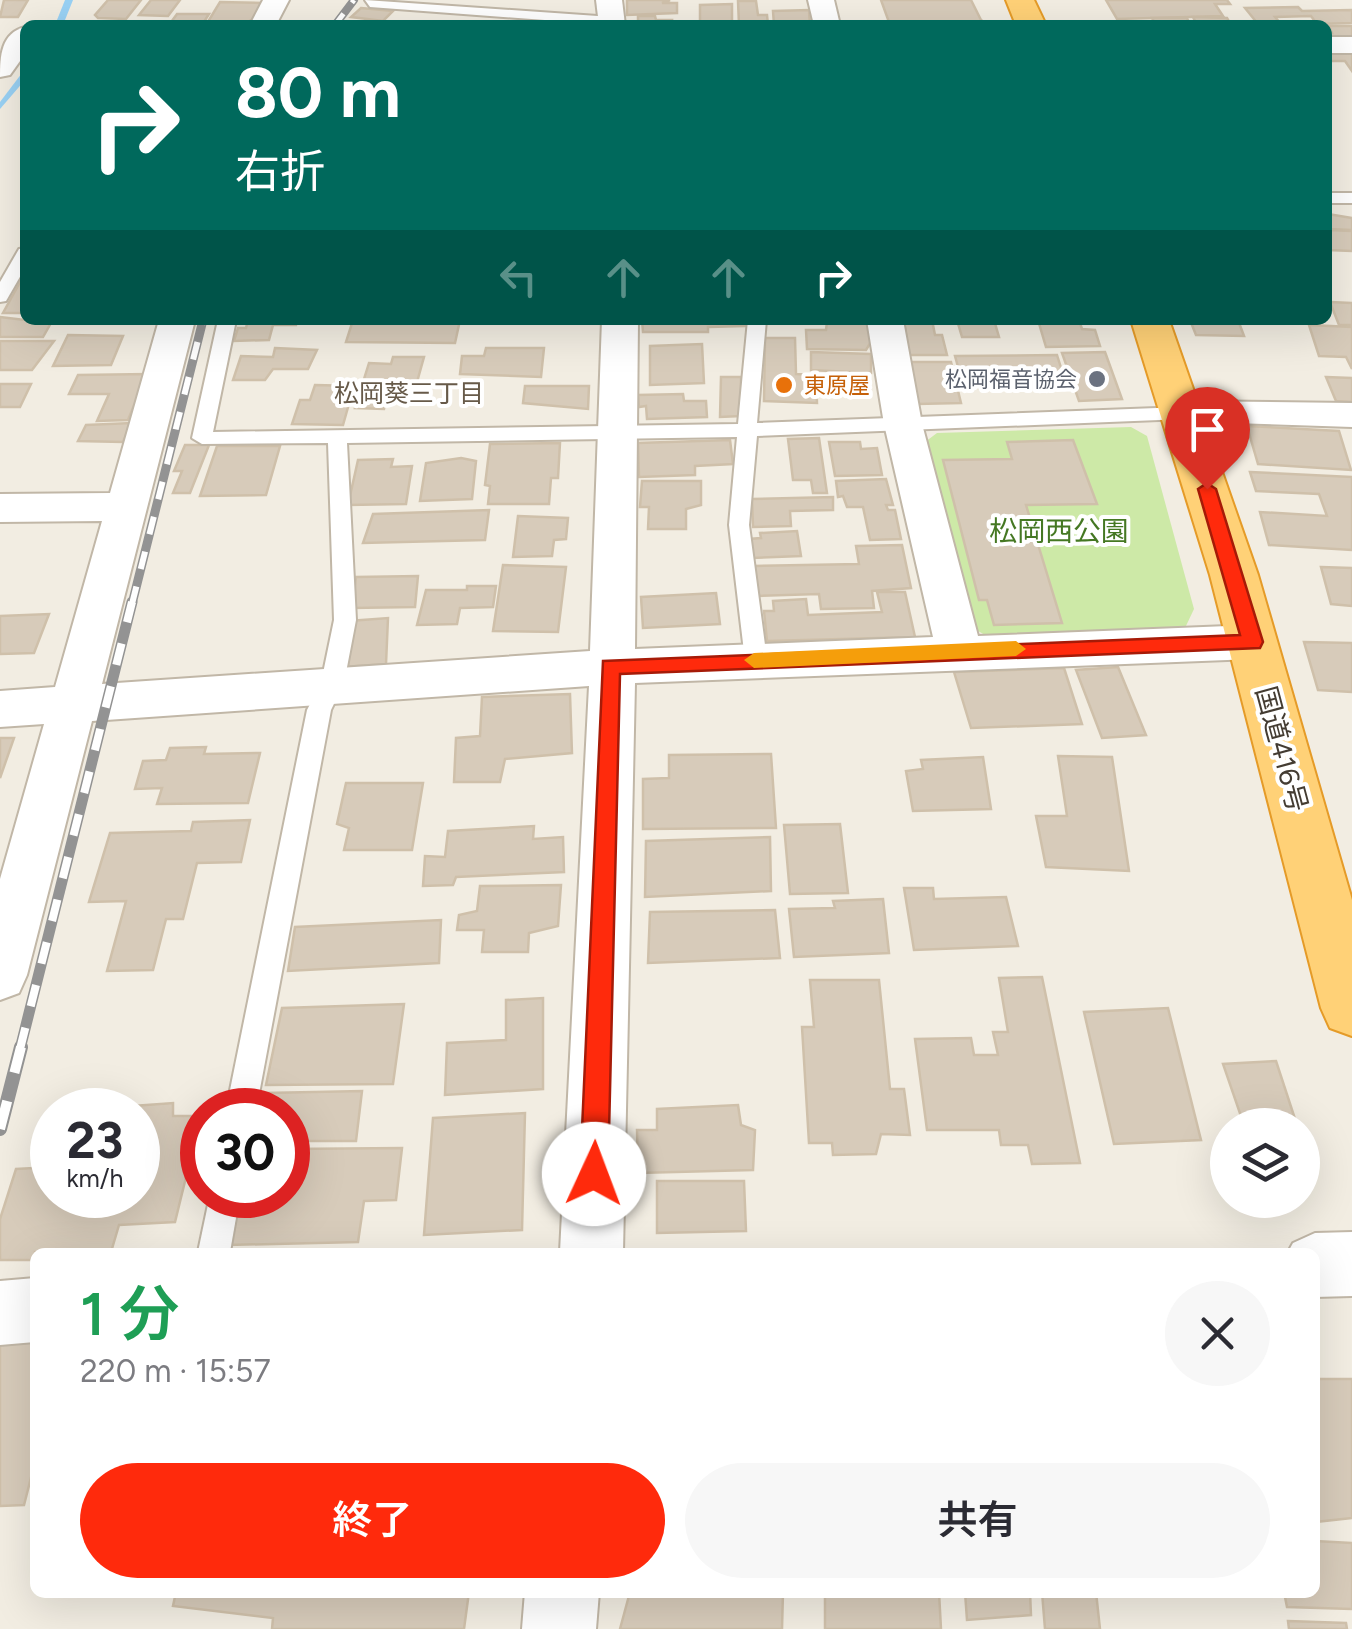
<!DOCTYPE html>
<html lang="ja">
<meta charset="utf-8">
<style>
:root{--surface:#fff;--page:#f7f7f7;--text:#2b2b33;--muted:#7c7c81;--accent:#ff2a0c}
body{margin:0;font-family:Figtree,"Noto Sans JP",sans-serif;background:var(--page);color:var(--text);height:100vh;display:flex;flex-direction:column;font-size:38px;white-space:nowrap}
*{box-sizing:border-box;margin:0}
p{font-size:32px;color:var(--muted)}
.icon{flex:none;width:55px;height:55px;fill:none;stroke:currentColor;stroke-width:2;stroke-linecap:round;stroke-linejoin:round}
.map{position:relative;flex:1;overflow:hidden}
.details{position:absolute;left:30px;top:1248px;width:1290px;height:350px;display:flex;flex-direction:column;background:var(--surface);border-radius:15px;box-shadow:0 10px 40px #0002}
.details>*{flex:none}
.banner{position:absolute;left:20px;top:20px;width:1312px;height:305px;border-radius:15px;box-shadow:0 10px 40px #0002;background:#00695c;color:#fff;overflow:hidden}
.tools{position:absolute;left:1210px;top:1108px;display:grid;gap:20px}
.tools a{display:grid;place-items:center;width:110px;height:110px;border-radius:50%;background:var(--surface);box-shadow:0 10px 40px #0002;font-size:50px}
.speed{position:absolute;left:30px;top:1088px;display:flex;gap:20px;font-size:50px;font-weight:700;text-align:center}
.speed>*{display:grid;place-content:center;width:130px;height:130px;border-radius:50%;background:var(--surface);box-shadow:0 10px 40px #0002;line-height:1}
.speed small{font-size:25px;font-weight:400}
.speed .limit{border:15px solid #d22;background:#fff;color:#111}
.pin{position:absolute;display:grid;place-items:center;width:85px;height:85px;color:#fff;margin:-102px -42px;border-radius:50% 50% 50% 0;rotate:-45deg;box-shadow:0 0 10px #0007}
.pin .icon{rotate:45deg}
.me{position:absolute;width:110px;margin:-55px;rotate:2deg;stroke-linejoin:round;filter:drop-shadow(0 0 8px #0008)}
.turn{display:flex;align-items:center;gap:35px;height:210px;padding:0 50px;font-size:45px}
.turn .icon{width:130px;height:130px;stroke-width:2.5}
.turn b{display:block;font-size:70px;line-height:85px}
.lanes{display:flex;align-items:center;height:95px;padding:0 50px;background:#0003;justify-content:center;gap:50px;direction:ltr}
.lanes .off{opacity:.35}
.round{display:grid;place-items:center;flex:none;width:105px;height:105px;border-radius:52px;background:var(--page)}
.overview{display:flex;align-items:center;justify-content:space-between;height:170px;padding:0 50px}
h1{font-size:60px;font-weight:600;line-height:75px;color:#1e9e55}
.primary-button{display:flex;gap:20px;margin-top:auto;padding:20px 50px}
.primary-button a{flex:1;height:115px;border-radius:60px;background:var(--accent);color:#fff;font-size:40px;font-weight:600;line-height:115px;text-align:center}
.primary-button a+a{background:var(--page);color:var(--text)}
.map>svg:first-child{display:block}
.green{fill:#cde9a7}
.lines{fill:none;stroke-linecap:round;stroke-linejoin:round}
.stream{fill:#99d1f4;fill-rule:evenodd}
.building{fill:#d7cbba;stroke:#cfc0aa;stroke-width:2.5}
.service-casing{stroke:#c1b7a7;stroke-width:4}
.minor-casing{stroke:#c1b7a7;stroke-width:4}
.trunk-casing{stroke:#e59b28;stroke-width:4}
.service{fill:#fff;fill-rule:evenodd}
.minor{fill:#fff;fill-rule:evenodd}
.trunk{fill:#ffd177;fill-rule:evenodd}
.rail-far3-casing{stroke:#939393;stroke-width:8}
.rail-far2-casing{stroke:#939393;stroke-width:9}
.rail-far1-casing{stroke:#939393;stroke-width:11}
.rail-casing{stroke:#939393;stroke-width:14}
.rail-far3{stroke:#fff;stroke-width:5;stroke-dasharray:14;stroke-linecap:butt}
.rail-far2{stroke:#fff;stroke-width:6;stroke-dasharray:18;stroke-linecap:butt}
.rail-far1{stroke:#fff;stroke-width:8;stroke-dasharray:22;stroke-linecap:butt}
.rail{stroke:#fff;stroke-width:10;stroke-dasharray:29;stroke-linecap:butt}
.route{fill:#ff2a0c;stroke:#a61b08;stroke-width:2.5}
.slow{fill:#f59e0b}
.worship-dot{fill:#6b7280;stroke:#fff;stroke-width:4}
.food-dot{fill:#e8710a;stroke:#fff;stroke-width:4}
.labels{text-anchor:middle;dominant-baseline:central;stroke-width:8;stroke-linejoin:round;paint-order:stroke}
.far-worship-label{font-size:22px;fill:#5b616d;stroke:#fff;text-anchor:end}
.far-food-label{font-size:22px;fill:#c56008;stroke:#fff;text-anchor:start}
.far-neighbourhood-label{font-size:25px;fill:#675a49;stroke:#fff}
.park-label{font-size:28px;fill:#457823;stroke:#fff}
.street-label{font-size:28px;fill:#443c32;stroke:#fff}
</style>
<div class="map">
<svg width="1352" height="1629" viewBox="0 0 1352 1629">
<rect width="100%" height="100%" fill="#f2ede2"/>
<polygon class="green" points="1131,427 1147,436 1194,609 1185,628 985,635 966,624 925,442 937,433"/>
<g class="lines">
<g class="stream">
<polygon points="65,0 73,0 63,25 55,25"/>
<polygon points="22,73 25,73 25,80 0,109 0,102"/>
</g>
</g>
<g class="building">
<polygon points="4,0 28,0 18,17 0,17"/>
<polygon points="108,0 141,0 126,19 98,18 95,15"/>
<polygon points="151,0 180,0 168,16 139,15"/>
<polygon points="627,0 670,0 662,3 677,3 677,13 627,15"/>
<polygon points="881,0 971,0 981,20 989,25 890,25"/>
<polygon points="1106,0 1227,0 1230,4 1215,4 1223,16 1117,19"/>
<polygon points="738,1 756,1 758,15 767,15 768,25 739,25"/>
<polygon points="220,2 262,3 252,20 241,25 206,25"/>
<polygon points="732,4 732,24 700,23 700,5"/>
<polygon points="1298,7 1302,11 1352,10 1352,23 1317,24 1311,16 1275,17 1281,24 1258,24 1245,8"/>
<polygon points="361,8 393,11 383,21 351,17"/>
<polygon points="809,10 810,25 774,25 773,11"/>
<polygon points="177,14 209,14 202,25 169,25"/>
<polygon points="638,16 655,16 656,20 672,20 671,25 638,25"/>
<polygon points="1193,17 1227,18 1231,25 1197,25"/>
<polygon points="1152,18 1187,18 1190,25 1156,25"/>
<polygon points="1329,26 1352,26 1352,39 1328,39 1328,33 1332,33"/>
<polygon points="1328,50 1352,50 1352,71 1345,61 1328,61"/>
<polygon points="1328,214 1352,218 1352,230 1328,229"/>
<polygon points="1328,230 1352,231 1352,251 1328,250"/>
<polygon points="25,273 25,313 3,313"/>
<polygon points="1330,302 1352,303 1352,325 1339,325"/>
<polygon points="0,317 25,320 65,320 51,323 43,337 0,337"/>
<polygon points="248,320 297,320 296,325 273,325 269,340 234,341 238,328 246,328"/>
<polygon points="353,320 460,320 455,343 346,342"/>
<polygon points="642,320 745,320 745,326 708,327 708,332 643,332"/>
<polygon points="904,320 932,320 935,335 942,335 947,355 909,355"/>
<polygon points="957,320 994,320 999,337 962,337"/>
<polygon points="1038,320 1079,320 1082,329 1095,330 1100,346 1046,347"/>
<polygon points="1190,320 1238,320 1244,336 1196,335"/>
<polygon points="827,322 869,323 871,342 866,350 807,349 806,330 826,330"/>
<polygon points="1309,325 1352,327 1352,369 1346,357 1319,356"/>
<polygon points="68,335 123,336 111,365 53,366"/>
<polygon points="765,338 795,338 796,374 816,375 817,403 764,401"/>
<polygon points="0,341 54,341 32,370 0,370"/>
<polygon points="702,344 704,383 650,385 650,346"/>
<polygon points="275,348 317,350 308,369 273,369 265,380 233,380 241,356 273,357"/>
<polygon points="486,348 544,348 541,377 460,374 462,356 484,356"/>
<polygon points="811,352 871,354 871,373 811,370"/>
<polygon points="1105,352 1122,399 1079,401 1062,353"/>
<polygon points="1057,355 1067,387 964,388 955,356"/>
<polygon points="393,357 424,357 412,400 386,399 384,409 355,408 369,363 391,364"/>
<polygon points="910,362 951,362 961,403 917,404"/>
<polygon points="147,374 128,420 97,421 109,394 69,394 78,375"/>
<polygon points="721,377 741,377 741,416 720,417"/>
<polygon points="1326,377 1352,378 1352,402 1336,401"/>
<polygon points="0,384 31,384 20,407 0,407"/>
<polygon points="315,385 354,386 343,425 292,424 300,400 310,400"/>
<polygon points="525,386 589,386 588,409 523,403"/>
<polygon points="683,394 684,401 706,401 707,417 647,419 646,406 639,407 638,395"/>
<polygon points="131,423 123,442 78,441 86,425"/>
<polygon points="1247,426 1339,431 1351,470 1258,464"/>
<polygon points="819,438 827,493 813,493 811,480 793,480 788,439"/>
<polygon points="730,440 733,464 695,466 695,475 639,477 638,443"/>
<polygon points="1073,440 1097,504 1026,505 1062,623 994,625 987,600 979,600 943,460 1012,459 1007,442"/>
<polygon points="829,442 860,442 861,449 877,448 882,475 835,476"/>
<polygon points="560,443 558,478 551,478 549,504 488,504 490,486 485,485 490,444"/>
<polygon points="185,445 209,445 190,493 173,493 182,471 174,471"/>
<polygon points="217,446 280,446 266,495 200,496"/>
<polygon points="461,458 476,461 472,499 420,501 426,463"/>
<polygon points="393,459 391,467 412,466 406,504 348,505 358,460"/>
<polygon points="1250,472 1352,477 1352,550 1269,545 1260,512 1327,516 1319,494 1256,491"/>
<polygon points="886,479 893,505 886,505 888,510 895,510 901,539 870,540 863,507 847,507 843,496 838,497 836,481"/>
<polygon points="642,481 701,481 701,505 686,509 686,529 648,529 649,507 640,507"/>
<polygon points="833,497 833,510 790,511 791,526 753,527 752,499"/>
<polygon points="489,510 485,540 363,543 373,514"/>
<polygon points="518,516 568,518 566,539 554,540 552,556 513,557"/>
<polygon points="797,531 801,556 752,558 749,539 761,538 760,533"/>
<polygon points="902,545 911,588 872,591 874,608 821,609 819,594 758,596 754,566 859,564 856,546"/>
<polygon points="503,565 566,567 558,632 493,631"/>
<polygon points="1321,567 1352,568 1352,606 1331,604"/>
<polygon points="418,576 415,607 352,608 356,577"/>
<polygon points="467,586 496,586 493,607 460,608 457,624 417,625 426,590 467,590"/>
<polygon points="877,592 905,592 915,637 767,641 764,611 774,611 773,601 806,599 808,615 882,612"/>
<polygon points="716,593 720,624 643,628 641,597"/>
<polygon points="49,614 34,653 0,654 0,616"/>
<polygon points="388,618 386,664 343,667 349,621"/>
<polygon points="1304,642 1352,643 1352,692 1318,690"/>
<polygon points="1118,667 1146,735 1102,738 1076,670"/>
<polygon points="1064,668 1082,724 971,728 954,672"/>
<polygon points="570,694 572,753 505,759 500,782 454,782 456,738 480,736 482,697"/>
<polygon points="0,738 14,738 0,778"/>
<polygon points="206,747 204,754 260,753 248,803 157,804 162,788 135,789 143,761 166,760 170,748"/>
<polygon points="771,754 776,828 643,829 643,779 669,778 669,755"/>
<polygon points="1058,756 1112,757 1129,871 1046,867 1036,816 1067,816"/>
<polygon points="983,757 991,809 913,811 906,771 923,769 921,760"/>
<polygon points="346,783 423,783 412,850 344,850 349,828 337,824"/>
<polygon points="250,820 241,862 197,863 183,919 166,919 153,970 107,971 126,901 89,902 110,833 191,831 193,822"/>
<polygon points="840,824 848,893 790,894 784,825"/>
<polygon points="534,826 533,839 563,837 564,872 456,877 453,885 423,886 425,856 445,857 448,831"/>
<polygon points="770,837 771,891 645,897 646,841"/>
<polygon points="561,885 558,926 529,933 528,952 482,952 484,930 457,930 459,915 477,911 480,886"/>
<polygon points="904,888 933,888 934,899 1006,897 1018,946 914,950"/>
<polygon points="883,899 889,953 794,957 789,909 835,908 833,901"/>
<polygon points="775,910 780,958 648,963 650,912"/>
<polygon points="441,920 439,963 288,971 295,927"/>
<polygon points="1042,977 1080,1163 1032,1164 1028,1145 1001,1145 999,1130 927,1130 915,1039 971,1038 974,1055 998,1055 993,1032 1008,1032 999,978"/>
<polygon points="810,980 879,980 890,1089 904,1089 910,1135 881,1134 876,1154 833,1155 832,1143 809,1143 802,1027 814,1027"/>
<polygon points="543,998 543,1089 445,1095 447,1043 506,1040 506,1000"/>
<polygon points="404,1004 393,1084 266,1085 282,1008"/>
<polygon points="1168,1008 1201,1140 1114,1144 1084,1012"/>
<polygon points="1276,1061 1297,1125 1244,1125 1223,1064"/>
<polygon points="362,1091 356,1141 288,1141 288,1110 263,1110 265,1093"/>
<polygon points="173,1103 173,1116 201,1116 175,1222 119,1225 111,1252 35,1252 35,1260 0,1260 0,1219 16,1169 52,1167 52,1195 138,1195 138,1110 131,1110 133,1106"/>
<polygon points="738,1105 741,1125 755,1130 753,1170 638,1173 637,1130 657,1130 657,1109"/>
<polygon points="525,1113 522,1230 424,1235 433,1118"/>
<polygon points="402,1148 396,1200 364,1201 358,1242 228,1245 238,1195 288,1195 288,1149"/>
<polygon points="657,1181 744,1181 746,1231 657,1233"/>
<polygon points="0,1329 35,1329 35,1462 24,1505 0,1506"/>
<polygon points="1315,1379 1352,1379 1352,1518 1315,1522"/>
<polygon points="1315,1541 1352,1543 1352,1609 1287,1607 1284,1592 1315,1592"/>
<polygon points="176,1592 469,1592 464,1629 272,1629 273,1618 173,1606"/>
<polygon points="630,1592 783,1592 782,1629 620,1629"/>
<polygon points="825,1592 939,1592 941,1629 825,1629"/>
<polygon points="965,1592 1030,1592 1031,1615 967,1620"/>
<polygon points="1042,1592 1096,1592 1100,1629 1045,1629"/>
<polygon points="1288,1621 1346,1623 1347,1629 1289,1629"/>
</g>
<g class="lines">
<defs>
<g id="service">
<polygon points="365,0 612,17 619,21 612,25 370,7"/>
<rect x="1328" y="193" width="24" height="10"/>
<polygon points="25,248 25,268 6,301 0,302 0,282 19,249"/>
<polygon points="218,320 236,320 213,432 738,424 748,320 766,320 757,423 1184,407 1194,413 1184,419 757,436 749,525 767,660 756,669 745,660 729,525 737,437 347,443 356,620 344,683 331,710 256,1110 226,1110 307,710 321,683 334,620 328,443 202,444 192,438"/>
<polygon points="210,1195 240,1195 230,1252 198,1252"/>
</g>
<g id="minor">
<polygon points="263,0 289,0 276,25 250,25"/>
<polygon points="596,0 622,0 625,25 599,25"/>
<polygon points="808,0 834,0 840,25 814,25"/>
<path d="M25,27v27l-15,21 -10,2c0,-21 1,-44 25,-50z"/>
<rect x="1328" y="37" width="24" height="16"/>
<polygon points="159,320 195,320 102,684 590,651 602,320 638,320 635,649 933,637 884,424 867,320 903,320 922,424 978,636 1253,625 1269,630 1275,642 1269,654 1253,659 635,683 623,1252 560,1252 589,686 92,721 27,975 19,993 0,1000 0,879 44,724 0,727 0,691 55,687 102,521 0,522 0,494 110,493"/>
<polygon points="1184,401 1352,403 1352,427 1171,421 1165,413 1171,405"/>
<polygon points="1352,1232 1352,1296 1315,1297 1315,1252 1288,1252 1293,1243 1315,1233"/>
<polygon points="35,1278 35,1342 0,1345 0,1281"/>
<polygon points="525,1592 599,1592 596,1629 522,1629"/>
</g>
<g id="trunk">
<polygon points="1006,0 1034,0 1046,25 1016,25"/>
<polygon points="1131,320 1169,320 1258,575 1352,900 1352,1036 1330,1028 1321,1008 1210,575"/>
</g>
</defs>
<use href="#service" class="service-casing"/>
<use href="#minor" class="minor-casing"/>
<use href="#trunk" class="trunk-casing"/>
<use href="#service" class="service"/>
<use href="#minor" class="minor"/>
<use href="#trunk" class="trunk"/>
<defs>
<polyline id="rail-far3" points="335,25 354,0"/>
<polyline id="rail-far2" points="132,604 203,320"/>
<polyline id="rail-far1" points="20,1049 132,602"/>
<polyline id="rail" points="0,1129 21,1047"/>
</defs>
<use href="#rail-far3" class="rail-far3-casing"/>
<use href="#rail-far2" class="rail-far2-casing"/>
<use href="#rail-far1" class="rail-far1-casing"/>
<use href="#rail" class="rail-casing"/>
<use href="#rail-far3" class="rail-far3"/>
<use href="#rail-far2" class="rail-far2"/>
<use href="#rail-far1" class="rail-far1"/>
<use href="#rail" class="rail"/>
</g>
<polygon class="route" points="1207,483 1216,489 1263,642 1260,648 620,674 608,1174 604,1184 594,1188 584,1184 580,1174 603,661 1240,635 1198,489"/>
<polygon class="slow" points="1016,641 1026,649 1016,656 754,668 744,660 754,653"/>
<circle class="worship-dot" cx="1097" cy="379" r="10"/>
<circle class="food-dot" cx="784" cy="385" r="10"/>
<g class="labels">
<g class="far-worship-label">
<text x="1077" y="379">松岡福音協会</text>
</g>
<g class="far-food-label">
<text x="804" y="385">東原屋</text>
</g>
<g class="far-neighbourhood-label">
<text x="409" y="393">松岡葵三丁目</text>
</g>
<g class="park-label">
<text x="1059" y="531">松岡西公園</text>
</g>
<g class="street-label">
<text transform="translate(1282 749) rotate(75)">国道416号</text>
</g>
</g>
</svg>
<div class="tools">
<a><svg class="icon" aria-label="layers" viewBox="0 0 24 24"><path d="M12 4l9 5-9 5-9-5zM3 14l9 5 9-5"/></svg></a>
</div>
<div class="speed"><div>23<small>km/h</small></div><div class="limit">30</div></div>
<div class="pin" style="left:1207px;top:489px;background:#d93025"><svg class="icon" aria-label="arrive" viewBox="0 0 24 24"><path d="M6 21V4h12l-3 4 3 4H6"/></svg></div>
<svg class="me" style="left:594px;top:1174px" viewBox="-20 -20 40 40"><circle r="19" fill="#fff"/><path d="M0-13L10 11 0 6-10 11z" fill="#ff2a0c"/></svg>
<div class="banner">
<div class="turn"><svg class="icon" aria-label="right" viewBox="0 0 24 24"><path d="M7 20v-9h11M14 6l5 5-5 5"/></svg><div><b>80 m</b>右折</div></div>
<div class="lanes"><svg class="icon off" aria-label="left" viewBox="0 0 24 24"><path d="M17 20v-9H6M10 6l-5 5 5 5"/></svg><svg class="icon off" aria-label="ahead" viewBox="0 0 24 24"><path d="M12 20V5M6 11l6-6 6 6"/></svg><svg class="icon off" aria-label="ahead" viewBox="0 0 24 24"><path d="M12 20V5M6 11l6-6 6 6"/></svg><svg class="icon" aria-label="right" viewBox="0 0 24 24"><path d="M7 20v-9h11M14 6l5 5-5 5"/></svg></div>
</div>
<section class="details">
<div class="overview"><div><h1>1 分</h1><p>220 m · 15:57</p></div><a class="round"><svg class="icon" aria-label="close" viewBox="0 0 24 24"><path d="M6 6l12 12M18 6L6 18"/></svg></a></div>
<div class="primary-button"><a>終了</a><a>共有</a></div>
</section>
</div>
